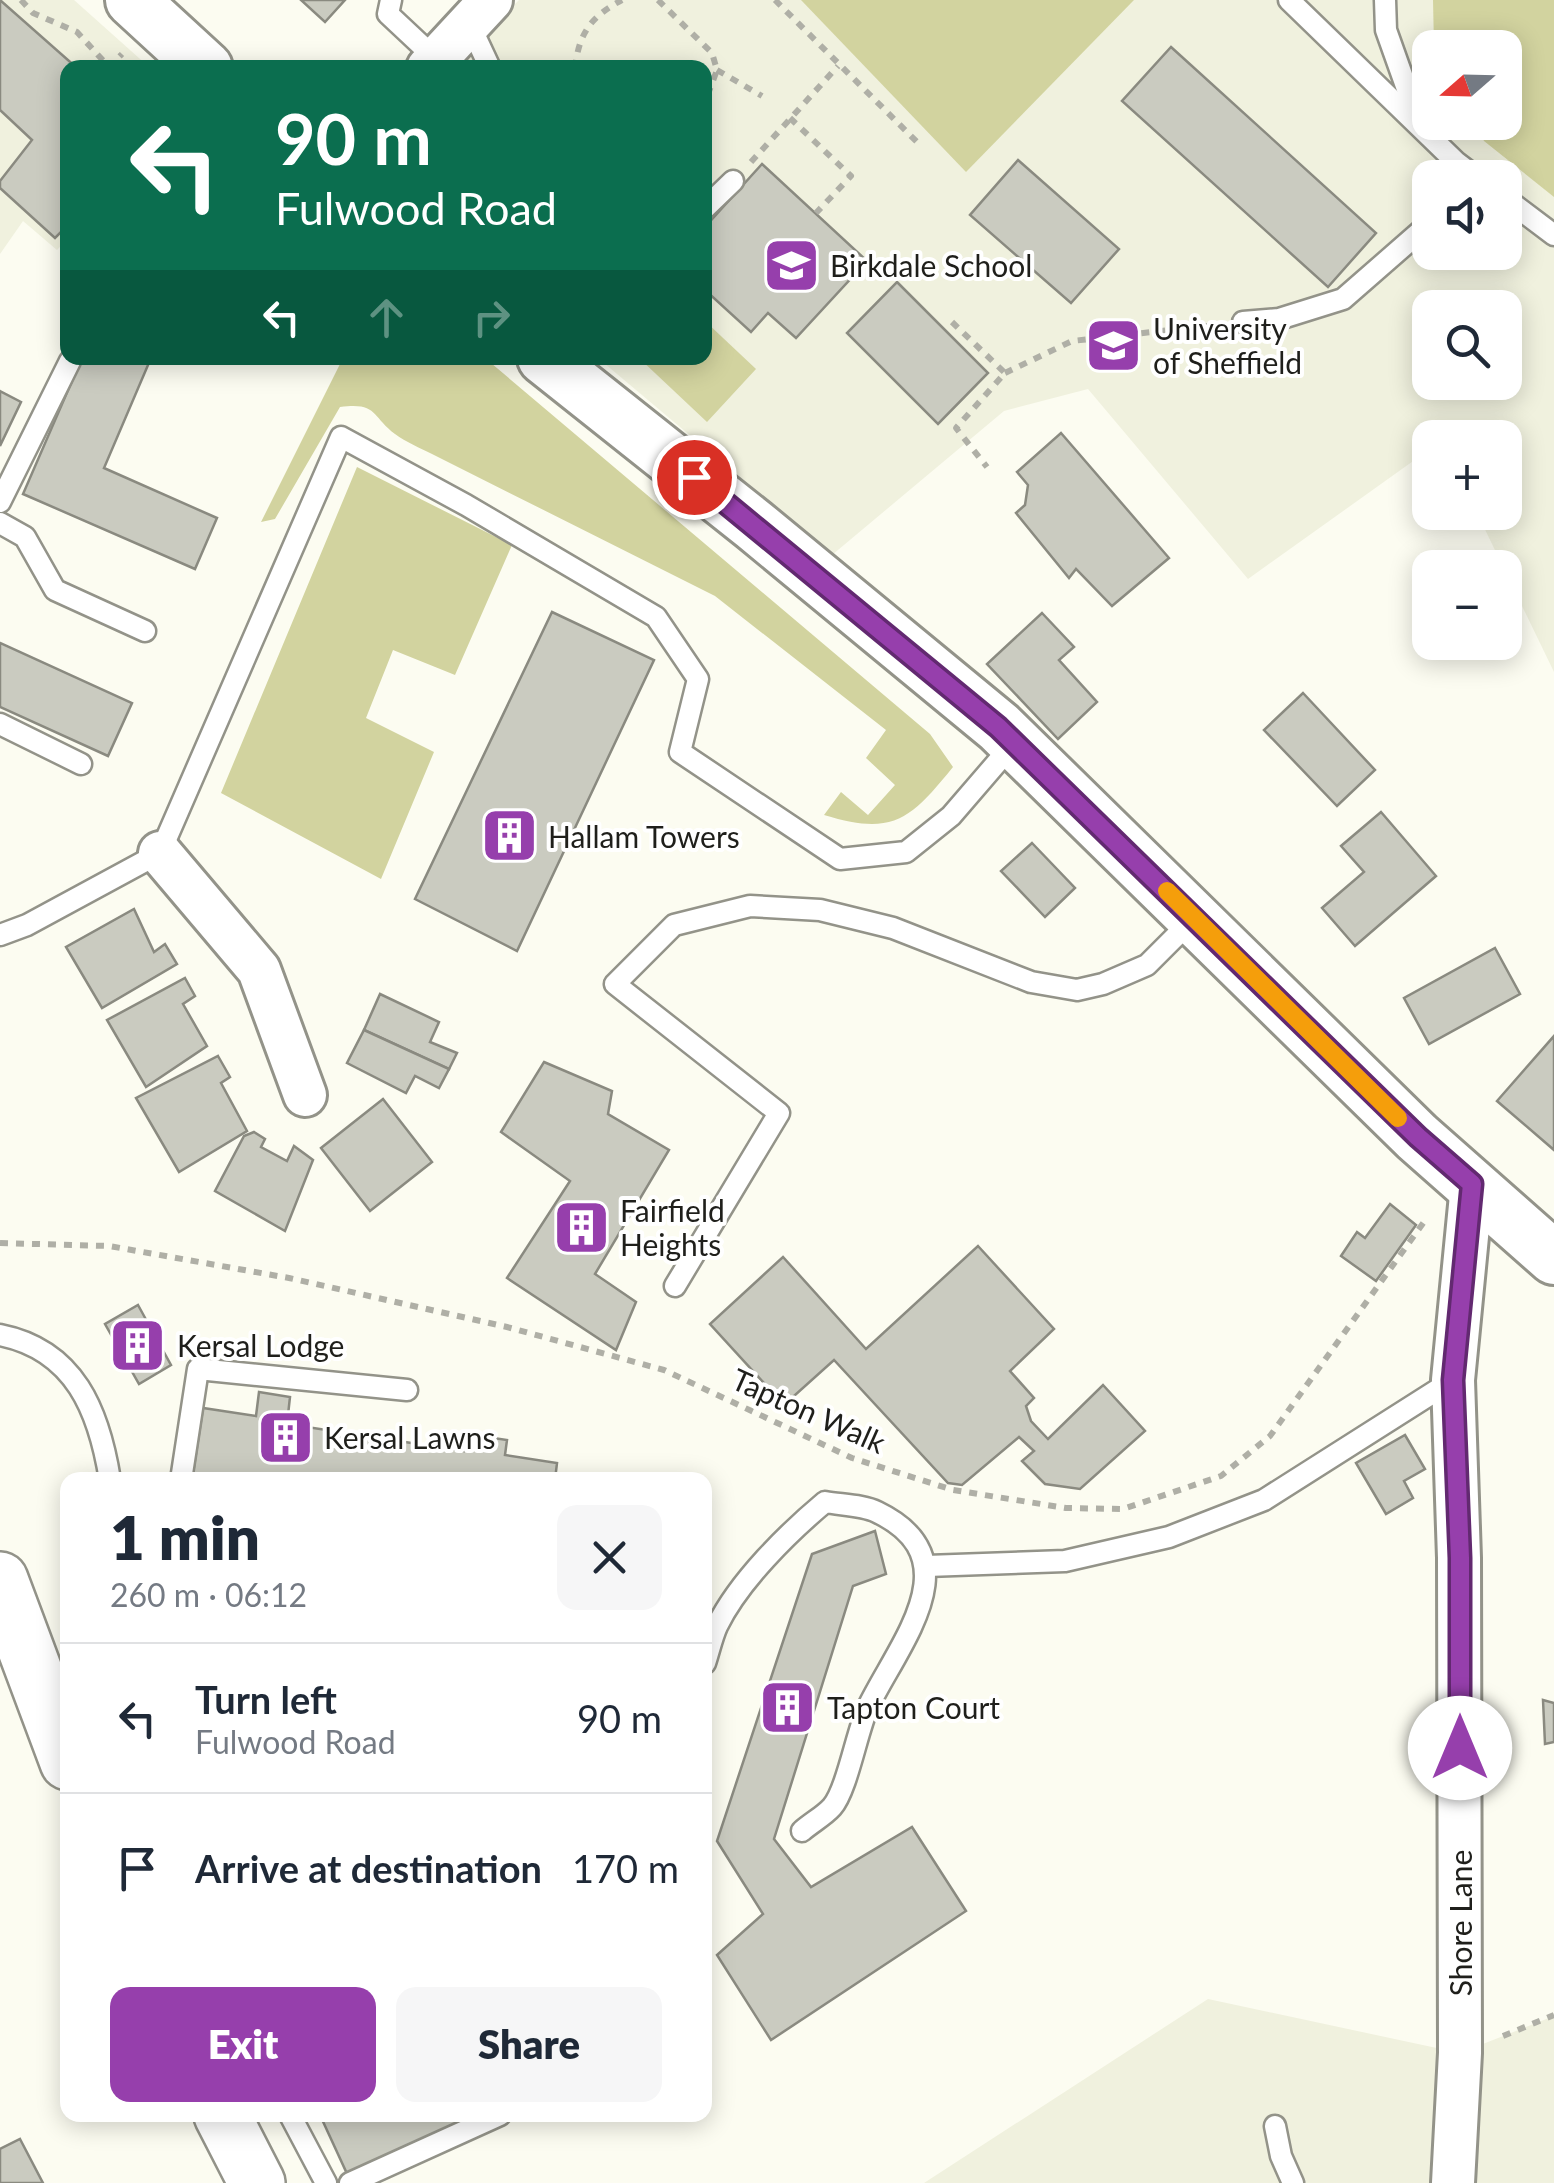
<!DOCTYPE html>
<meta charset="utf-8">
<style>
:root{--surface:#fff;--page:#f6f6f7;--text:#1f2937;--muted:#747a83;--line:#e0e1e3;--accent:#963fac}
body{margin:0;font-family:Lato,sans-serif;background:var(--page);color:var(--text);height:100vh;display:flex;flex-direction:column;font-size:38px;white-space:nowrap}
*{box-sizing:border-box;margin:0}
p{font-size:32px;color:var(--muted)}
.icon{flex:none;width:55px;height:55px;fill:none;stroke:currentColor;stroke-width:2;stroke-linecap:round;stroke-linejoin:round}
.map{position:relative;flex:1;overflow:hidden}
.panel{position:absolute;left:60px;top:1472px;width:652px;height:650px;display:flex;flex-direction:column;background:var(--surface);border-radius:20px;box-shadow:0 5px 25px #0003}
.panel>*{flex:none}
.hud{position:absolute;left:60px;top:60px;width:652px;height:305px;border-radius:20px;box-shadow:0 5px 25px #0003;background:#0b6e4f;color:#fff;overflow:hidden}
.needle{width:65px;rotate:250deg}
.tools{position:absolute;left:1412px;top:30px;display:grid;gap:20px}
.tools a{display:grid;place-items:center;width:110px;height:110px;border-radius:20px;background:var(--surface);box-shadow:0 5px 25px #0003;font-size:50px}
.pin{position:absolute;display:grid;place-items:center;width:85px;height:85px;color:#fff;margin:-42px;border:5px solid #fff;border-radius:50%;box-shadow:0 2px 10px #0007}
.me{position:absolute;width:110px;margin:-55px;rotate:0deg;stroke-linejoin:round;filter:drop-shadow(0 0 8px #0008)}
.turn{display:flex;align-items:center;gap:35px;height:210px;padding:0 50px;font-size:45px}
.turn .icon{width:130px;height:130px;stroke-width:2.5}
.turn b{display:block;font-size:70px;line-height:85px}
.lanes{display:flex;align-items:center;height:95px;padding:0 50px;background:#0003;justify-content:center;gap:50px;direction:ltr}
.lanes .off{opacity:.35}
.round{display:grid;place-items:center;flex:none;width:105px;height:105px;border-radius:20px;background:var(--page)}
.headline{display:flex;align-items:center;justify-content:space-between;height:170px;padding:0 50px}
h1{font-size:60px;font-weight:800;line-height:75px}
.button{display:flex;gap:20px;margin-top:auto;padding:20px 50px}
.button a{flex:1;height:115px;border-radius:20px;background:var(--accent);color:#fff;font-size:40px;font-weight:800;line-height:115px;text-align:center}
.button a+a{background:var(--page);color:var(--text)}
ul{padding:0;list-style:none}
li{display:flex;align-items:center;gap:30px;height:150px;padding:0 50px;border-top:2px solid var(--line)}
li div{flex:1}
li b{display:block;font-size:38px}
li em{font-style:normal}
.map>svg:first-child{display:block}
.built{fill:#f0f1de;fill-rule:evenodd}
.green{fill:#d2d39f}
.building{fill:#cacbc0;stroke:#8a8a80;stroke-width:2.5}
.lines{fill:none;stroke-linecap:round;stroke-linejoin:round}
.service-casing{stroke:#939389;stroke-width:25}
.minor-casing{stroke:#939389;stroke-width:48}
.tertiary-casing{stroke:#939389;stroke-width:58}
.primary-casing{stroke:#939389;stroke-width:60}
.path{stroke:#afafa6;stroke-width:6;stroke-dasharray:8 8;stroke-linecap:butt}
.service{stroke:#fff;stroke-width:20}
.minor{stroke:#fff;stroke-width:42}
.tertiary{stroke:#fff;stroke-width:52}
.primary{stroke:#fff;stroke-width:55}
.route-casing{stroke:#622970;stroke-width:25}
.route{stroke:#963fac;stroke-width:18}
.slow{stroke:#f59e0b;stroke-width:18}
.labels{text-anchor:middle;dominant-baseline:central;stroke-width:8;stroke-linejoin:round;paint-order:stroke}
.poi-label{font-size:30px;fill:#1f1f1b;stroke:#fff;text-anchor:start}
.street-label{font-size:30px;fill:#1f1f1b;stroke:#fff}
</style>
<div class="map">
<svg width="1554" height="2183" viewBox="0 0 1554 2183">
<rect width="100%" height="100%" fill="#fcfcf1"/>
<g class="built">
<polygon points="0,0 74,0 149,67 68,68 67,239 57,250 23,221 0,254"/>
<path d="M519,0h1035v672l-77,-159 28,-1v-74h-75v11l-182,130 -160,-190 -84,22 -172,144 -234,-197h107v-290h-252zM1430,48h75v74h-75zM1430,178h75v74h-75zM1430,308h75v74h-75z"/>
<polygon points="1208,1999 1460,2053 1554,2016 1554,2183 924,2183"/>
</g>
<g class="green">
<polygon points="801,0 1134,0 966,172"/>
<polygon points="1433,0 1554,0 1554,197 1484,141 1474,123 1505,122 1505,48 1434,47"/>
<polygon points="705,321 756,369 707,422 639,358 705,358"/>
<path d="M343,358h142l445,376 23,33c-43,53 -60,69 -129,48l17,-23 27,23 27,-30 -29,-27 20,-28 -171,-134 -283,-142c-12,-6 -26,-12 -37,-20 -24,-18 -17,-32 -55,-27l-65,112 -14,3z"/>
<polygon points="357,467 512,545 455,675 393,650 366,718 434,752 381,879 221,793"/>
</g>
<g class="building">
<polygon points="0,0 77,68 68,68 68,225 55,238 0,188 0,181 32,140 0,110"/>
<polygon points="301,0 345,0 325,22"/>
<polygon points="1171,47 1376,233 1328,287 1122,101"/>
<polygon points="1018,160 1119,249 1071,303 970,215"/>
<polygon points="762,164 867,261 796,338 768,313 751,332 705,290 705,227"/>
<polygon points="897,282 988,373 938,424 847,333"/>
<polygon points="82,358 151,358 104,468 217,518 195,569 23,494"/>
<polygon points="0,391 21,402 0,446"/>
<polygon points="1061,433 1169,558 1112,606 1076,569 1069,578 1016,513 1025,505 1028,485 1017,472"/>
<polygon points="552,612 654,660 517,951 415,899"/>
<polygon points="1042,613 1074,647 1059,660 1097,702 1058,739 987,664"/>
<polygon points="0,643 132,703 108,756 0,707"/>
<polygon points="1303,693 1375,770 1337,806 1264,730"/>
<polygon points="1381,812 1436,876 1355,946 1322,908 1364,872 1341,846"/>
<polygon points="1032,843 1075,888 1045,917 1001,871"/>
<polygon points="134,909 154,952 165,944 177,964 102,1008 66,947"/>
<polygon points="1495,948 1520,994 1429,1044 1404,998"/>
<polygon points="185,978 195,996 183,1004 207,1046 146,1087 107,1020"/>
<polygon points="380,994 439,1022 430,1042 457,1053 449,1069 364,1030"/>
<polygon points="364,1030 449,1069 439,1088 415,1076 406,1093 347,1063"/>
<polygon points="1554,1036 1554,1150 1497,1101"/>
<polygon points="218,1056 230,1077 221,1083 247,1131 179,1172 136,1098"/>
<polygon points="544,1062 612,1091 608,1114 669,1150 595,1274 636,1302 616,1350 507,1278 570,1181 501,1132"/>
<polygon points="383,1099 432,1162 370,1211 321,1148"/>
<polygon points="254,1132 265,1139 261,1147 287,1161 294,1146 313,1160 285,1231 215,1191 244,1136"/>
<polygon points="1390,1204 1416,1225 1376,1281 1341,1256 1357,1232 1365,1238"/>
<polygon points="978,1246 1054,1329 1010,1371 1034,1398 1026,1406 1031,1421 1048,1439 1103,1385 1145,1431 1080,1489 1045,1484 1022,1461 1034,1451 1019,1437 962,1485 948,1483 834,1360 784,1405 710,1324 783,1257 866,1349"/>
<polygon points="138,1305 171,1365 139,1384 105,1324"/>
<polygon points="259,1392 290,1397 287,1424 464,1451 467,1434 507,1440 505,1455 557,1463 555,1480 192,1480 203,1408 256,1416"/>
<polygon points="1405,1435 1425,1469 1404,1481 1413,1498 1386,1514 1356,1463"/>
<polygon points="875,1531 886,1574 853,1586 774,1839 811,1887 912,1827 966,1911 771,2040 717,1955 763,1914 717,1841 812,1554"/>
<polygon points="1543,1700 1554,1703 1554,1742 1545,1744"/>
<polygon points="320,2115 488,2115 349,2178"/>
<polygon points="20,2139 43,2183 0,2183 0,2149"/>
</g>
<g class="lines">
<defs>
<g id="service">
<polyline points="391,0 388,14 436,59"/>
<polyline points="1289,0 1456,162 1477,178"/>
<polyline points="1385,0 1386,30 1418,120"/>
<polyline points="469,23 490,68"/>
<polyline points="1505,198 1554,235"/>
<polyline points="705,208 733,181"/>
<polyline points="1243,322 1279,319 1343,299 1430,223"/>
<polyline points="0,502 70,361"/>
<polyline points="0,523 25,537 55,590 145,631"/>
<polyline points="0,724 81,764"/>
<polyline points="0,935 27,925 160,853 341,437 466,505 656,617 698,679 680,752 840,859 906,852 951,816 1013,744"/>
<polyline points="675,1286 779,1113 615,984 674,925 750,906 820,910 893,928 1031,982 1077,990 1103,984 1147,965 1194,918"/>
<path d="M0,1335c75,15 99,76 110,145"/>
<polyline points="181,1480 198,1369 407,1390"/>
<polyline points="927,1566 1065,1561 1169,1537 1264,1500 1453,1380"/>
<path d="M705,1663c4,-12 7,-26 12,-37 22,-45 71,-93 108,-124 16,3 38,3 52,10 97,47 22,131 -9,195 -11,24 -21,83 -36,100 -8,9 -21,16 -30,24"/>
<polyline points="290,2115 326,2183"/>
<polyline points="1275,2126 1281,2156 1293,2183"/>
<polyline points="350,2183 500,2115"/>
</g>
<g id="minor">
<polyline points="428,68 491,0"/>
<polyline points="160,853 259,970 305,1095"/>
<polyline points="1453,2183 1460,2053 1459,1558 1453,1380 1472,1185"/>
</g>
<g id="tertiary">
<polyline points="132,0 206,68"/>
<polyline points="544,358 754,525 999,727 1417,1137 1554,1258"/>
</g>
<g id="primary">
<polyline points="0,1580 68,1762"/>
<polyline points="222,2115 257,2183"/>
</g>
</defs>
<use href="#service" class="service-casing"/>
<use href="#minor" class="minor-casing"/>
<use href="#tertiary" class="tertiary-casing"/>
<use href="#primary" class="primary-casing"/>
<g class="path">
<polyline points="21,0 33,13 77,32 109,67 122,54"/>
<polyline points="658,0 712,53 717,70 705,102"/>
<polyline points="775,0 922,147"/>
<path d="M575,68c4,-36 17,-52 47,-68"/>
<polyline points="717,70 762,96"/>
<polyline points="790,118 851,176 816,213"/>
<polyline points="751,162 838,66"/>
<polyline points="952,322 1005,373 956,428 987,467"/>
<polyline points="1005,373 1072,341 1215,325"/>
<polyline points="0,1243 109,1246 289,1278 507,1327 664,1370 852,1458 953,1490 1066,1508 1123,1509 1221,1476 1270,1436 1424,1222"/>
<polyline points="1503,2036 1554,2015"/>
</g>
<use href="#service" class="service"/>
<use href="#minor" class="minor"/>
<use href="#tertiary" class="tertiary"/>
<use href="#primary" class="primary"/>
</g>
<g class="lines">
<defs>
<polyline id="route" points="694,477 998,727 1418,1137 1472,1184 1453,1380 1460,1558 1460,1748"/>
</defs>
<use href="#route" class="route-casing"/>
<use href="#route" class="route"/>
<polyline class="slow" points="1167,891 1398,1118"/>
</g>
<defs>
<symbol id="school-square" viewBox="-11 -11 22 22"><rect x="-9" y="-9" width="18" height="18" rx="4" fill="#963fac" stroke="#fff"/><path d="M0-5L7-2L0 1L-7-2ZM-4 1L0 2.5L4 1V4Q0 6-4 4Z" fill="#fff"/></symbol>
<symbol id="university-square" viewBox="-11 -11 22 22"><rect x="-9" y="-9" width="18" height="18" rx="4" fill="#963fac" stroke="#fff"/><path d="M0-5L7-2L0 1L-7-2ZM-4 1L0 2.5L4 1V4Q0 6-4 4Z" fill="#fff"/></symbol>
<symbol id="building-square" viewBox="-11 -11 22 22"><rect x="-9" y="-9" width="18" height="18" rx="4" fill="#963fac" stroke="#fff"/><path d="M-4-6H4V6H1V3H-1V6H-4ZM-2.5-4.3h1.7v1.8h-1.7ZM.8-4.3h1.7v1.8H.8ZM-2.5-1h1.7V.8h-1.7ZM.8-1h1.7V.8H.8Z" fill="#fff"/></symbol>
</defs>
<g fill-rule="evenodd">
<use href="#school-square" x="760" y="234" width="63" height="63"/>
<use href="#university-square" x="1082" y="314" width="63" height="63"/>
<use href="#building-square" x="478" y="804" width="63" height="63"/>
<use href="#building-square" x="550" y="1196" width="63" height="63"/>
<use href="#building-square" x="106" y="1314" width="63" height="63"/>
<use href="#building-square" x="254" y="1406" width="63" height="63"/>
<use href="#building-square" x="756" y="1676" width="63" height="63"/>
</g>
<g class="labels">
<g class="poi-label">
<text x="830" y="265">Birkdale School</text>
<text x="1153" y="328">University<tspan x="1153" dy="34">of Sheffield</tspan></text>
<text x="548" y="836">Hallam Towers</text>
<text x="620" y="1210">Fairfield<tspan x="620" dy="34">Heights</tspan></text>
<text x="177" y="1345">Kersal Lodge</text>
<text x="324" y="1437">Kersal Lawns</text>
<text x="827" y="1707">Tapton Court</text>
</g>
<g class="street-label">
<text transform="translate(809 1410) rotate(24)">Tapton Walk</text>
<text transform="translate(1460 1923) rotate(-90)">Shore Lane</text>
</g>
</g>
</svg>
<div class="tools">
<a><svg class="needle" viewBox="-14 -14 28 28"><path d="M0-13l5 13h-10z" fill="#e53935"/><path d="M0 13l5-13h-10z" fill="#747a83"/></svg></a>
<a><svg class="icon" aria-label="sound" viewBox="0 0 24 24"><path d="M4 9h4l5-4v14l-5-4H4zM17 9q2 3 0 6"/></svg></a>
<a><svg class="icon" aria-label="search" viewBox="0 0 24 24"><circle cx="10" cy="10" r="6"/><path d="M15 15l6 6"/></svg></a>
<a>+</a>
<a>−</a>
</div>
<div class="pin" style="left:694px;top:477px;background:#d93025"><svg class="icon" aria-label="arrive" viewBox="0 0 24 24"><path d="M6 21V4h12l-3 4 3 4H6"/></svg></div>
<svg class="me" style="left:1460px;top:1748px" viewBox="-20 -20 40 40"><circle r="19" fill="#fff"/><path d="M0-13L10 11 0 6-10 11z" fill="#963fac"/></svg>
<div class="hud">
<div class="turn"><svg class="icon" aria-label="left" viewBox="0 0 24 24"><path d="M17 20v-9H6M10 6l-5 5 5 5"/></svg><div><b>90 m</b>Fulwood Road</div></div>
<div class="lanes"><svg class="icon" aria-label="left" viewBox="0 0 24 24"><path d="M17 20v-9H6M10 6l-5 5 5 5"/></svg><svg class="icon off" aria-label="ahead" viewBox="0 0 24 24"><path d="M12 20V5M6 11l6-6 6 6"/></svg><svg class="icon off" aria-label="right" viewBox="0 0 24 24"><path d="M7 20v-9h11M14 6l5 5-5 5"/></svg></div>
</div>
<section class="panel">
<div class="headline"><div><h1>1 min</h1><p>260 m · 06:12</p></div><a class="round"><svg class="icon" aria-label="close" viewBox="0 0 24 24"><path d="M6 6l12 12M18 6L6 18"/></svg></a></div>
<ul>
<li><svg class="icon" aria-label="left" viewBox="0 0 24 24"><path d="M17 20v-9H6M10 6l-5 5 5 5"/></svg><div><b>Turn left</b><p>Fulwood Road</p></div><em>90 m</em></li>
<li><svg class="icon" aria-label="arrive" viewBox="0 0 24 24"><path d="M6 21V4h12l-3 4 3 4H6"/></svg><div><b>Arrive at destination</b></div><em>170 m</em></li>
</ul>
<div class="button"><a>Exit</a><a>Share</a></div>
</section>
</div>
